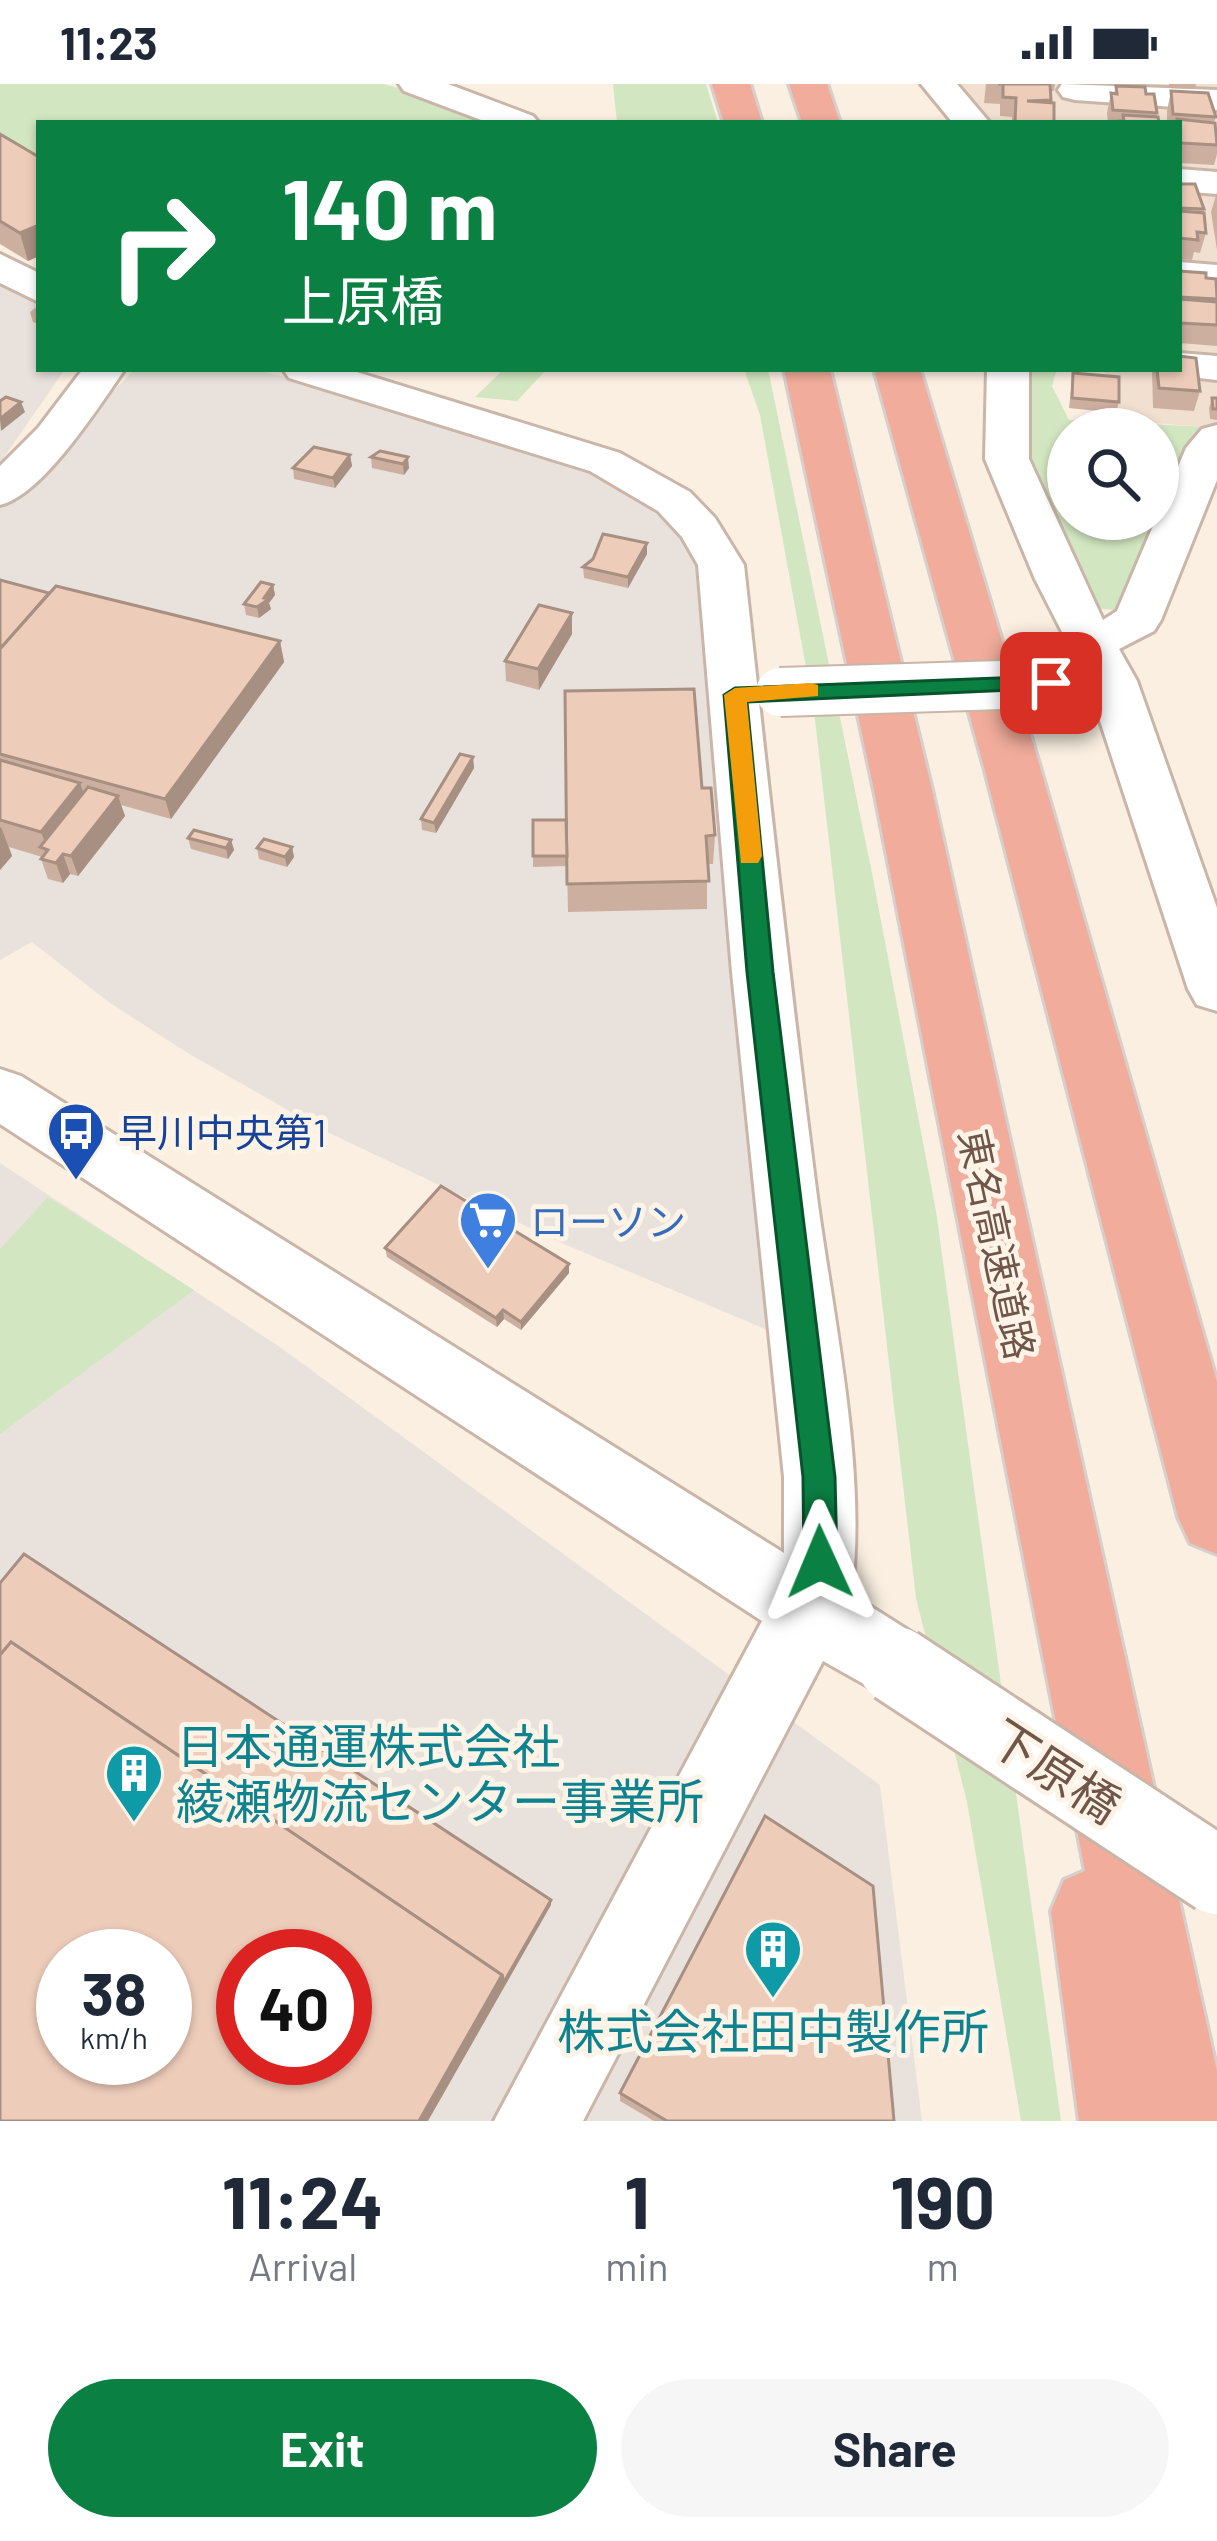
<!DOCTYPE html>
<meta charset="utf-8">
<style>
:root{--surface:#fff;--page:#f6f6f7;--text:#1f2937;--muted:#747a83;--accent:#0b8043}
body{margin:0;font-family:Barlow,"Noto Sans JP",sans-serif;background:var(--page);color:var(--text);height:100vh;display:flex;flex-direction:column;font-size:45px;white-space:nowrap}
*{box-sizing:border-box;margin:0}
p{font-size:39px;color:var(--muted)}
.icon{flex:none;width:66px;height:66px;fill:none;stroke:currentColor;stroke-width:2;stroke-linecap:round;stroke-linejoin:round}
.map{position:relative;height:2037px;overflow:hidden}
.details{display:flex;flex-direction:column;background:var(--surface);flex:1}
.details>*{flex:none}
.top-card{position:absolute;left:36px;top:36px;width:1146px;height:252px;border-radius:0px;box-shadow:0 3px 9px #0004;background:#0b8043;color:#fff;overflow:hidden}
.tools{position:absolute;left:1047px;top:324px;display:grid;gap:24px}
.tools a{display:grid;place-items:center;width:132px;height:132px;border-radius:50%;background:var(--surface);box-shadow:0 3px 9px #0004;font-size:60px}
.speed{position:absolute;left:36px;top:1845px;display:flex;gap:24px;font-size:60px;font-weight:700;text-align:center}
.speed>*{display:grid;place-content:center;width:156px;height:156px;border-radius:50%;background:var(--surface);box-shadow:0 3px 9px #0004;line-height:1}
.speed small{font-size:30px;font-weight:400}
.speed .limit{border:18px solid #d22;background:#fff;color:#111}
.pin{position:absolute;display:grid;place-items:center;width:102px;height:102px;color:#fff;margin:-51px;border-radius:24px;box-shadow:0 6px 18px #0006}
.me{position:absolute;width:132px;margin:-66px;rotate:359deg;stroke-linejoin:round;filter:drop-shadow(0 0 9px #0008)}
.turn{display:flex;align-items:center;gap:42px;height:252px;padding:0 48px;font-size:54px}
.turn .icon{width:156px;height:156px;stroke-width:2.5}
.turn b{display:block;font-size:84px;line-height:102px}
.eta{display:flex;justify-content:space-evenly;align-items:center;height:204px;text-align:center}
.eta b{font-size:72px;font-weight:700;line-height:84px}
.button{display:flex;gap:24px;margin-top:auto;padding:24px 48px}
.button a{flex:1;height:138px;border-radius:72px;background:var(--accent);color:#fff;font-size:48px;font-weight:700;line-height:138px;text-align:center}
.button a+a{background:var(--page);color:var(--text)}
.status{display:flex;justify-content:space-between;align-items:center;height:84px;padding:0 60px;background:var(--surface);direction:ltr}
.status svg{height:33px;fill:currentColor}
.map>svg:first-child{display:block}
.residential{fill:#f1e0d0}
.industrial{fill:#e9e2dc;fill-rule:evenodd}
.green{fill:#d2e6c1;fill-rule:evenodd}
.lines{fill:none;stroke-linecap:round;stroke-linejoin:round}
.minor-casing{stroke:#cab6a9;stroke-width:6}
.highway-casing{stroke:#d7cfcc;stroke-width:6}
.minor{fill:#fff;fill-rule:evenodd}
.highway{fill:#f1ac9b;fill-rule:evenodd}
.minor-bridge-far1-casing{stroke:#cab6a9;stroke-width:52;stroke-linecap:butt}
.minor-bridge-casing{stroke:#cab6a9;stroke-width:82;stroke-linecap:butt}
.minor-bridge-far1{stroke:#fff;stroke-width:48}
.minor-bridge{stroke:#fff;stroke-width:76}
.wall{fill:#cdafa0}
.shaded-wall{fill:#a78f82}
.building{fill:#eeccba;stroke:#a78f82;stroke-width:3;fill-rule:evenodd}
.route{fill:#0b8043;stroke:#07532c;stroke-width:3}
.slow{fill:#f59e0b}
.labels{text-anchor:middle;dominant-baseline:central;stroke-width:10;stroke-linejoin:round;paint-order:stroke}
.transit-label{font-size:39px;fill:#164399;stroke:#fef3e7;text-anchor:start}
.shop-label{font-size:39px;fill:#366cbe;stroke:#fef3e7;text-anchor:start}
.street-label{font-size:39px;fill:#70554a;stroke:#fef3e7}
.near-culture-label{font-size:48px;fill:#0d838f;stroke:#fef3e7;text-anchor:start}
.near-street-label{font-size:48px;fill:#70554a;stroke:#fef3e7}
</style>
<div class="status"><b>11:23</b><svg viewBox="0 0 49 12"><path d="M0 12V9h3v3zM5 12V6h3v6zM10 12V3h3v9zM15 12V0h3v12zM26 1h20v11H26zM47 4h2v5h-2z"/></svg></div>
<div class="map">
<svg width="1217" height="2037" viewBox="0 0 1217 2037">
<rect width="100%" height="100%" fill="#faefe1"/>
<polygon class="residential" points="950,0 1217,0 1217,344 1116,336 1104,285 1179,285 1179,39 990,39"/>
<g class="industrial">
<polygon points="0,194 39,214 39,285 65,285 0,379"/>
<polygon points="135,285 255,285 332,306 627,399 673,434 693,468 708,534 784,1253 564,1160 325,1047 191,971 110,919 32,858 0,876 0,422"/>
<path d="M0,1079l277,182 603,440 42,336h-922zM63,1872h102v102h-102zM243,1872h102v102h-102z"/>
</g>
<g class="green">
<polygon points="0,0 383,0 535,39 39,39 39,77 0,56"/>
<polygon points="613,0 706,0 718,39 617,39"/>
<polygon points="504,285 547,285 517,317 475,313"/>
<polygon points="744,285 768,285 871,784 936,1127 1061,2037 1021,2037 967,1718 916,1514 814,627 760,331"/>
<path d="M1023,285h34l-5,17 17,34 138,7 -22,32 -60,152 -30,-3 -71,-143zM1068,345h90v90h-90z"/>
<polygon points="48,1113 194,1206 0,1350 0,1165"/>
</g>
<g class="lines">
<defs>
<g id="minor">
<polygon points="399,0 448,0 533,32 539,39 489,39 404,7"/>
<polygon points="921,0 957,0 990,39 953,39"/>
<polygon points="1062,0 1217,6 1217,26 1075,16 1063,13 1058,6"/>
<polygon points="1179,85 1217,88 1217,110 1179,107"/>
<polygon points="0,170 39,189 39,218 0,199"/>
<polygon points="1179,178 1217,181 1217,205 1179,202"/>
<polygon points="1179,269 1217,272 1217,296 1164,290 1161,285 1179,285"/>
<path d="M83,285h42c-26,37 -82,126 -125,136v-39l38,-38z"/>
<path d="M283,285h64l273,84 70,39 25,26 29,47c23,211 46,422 73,632 16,120 51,279 34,397l71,45 11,26 -11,26 -26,11 -73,-41 -240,460h-89l268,-500 -762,-497v-55l21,7 763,477v-76l-52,-505 -34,-407 -16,-28 -24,-26 -68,-40 -301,-93z"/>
<polygon points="987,285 1029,285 1029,375 1103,536 1117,527 1186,364 1202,345 1217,341 1217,396 1161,536 1154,547 1119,565 1137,597 1217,824 1217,927 1197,921 1188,905 1087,597 1035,495 985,375"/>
</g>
<g id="highway">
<polygon points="712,0 750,0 762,39 724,39"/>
<polygon points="789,0 827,0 840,39 802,39"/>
<polygon points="784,285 830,285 932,706 1217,1987 1217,2037 1079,2037 1051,1827 1064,1796 1085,1787 874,706"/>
<polygon points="874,285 920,285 1040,683 1217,1298 1217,1470 1190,1459 1178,1433 984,683"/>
</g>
</defs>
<use href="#minor" class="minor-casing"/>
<use href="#highway" class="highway-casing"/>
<use href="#minor" class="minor"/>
<use href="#highway" class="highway"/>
<defs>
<polyline id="minor-bridge-far1" points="780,608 1096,598"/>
<polyline id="minor-bridge" points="896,1581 1217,1792"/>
</defs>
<use href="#minor-bridge-far1" class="minor-bridge-far1-casing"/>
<use href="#minor-bridge" class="minor-bridge-casing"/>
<use href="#minor-bridge-far1" class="minor-bridge-far1"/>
<use href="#minor-bridge" class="minor-bridge"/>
</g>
<g class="wall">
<polygon points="986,0 1055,0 1054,7 1050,7 1050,19 1054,39 1012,39 1012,33 1000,32 1000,20 984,19"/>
<polygon points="1169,0 1196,0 1195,5 1169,4"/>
<polygon points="1116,2 1146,10 1157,29 1156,33 1159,39 1108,39 1107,29 1111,9 1114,10"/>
<polygon points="1171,7 1216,33 1214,39 1217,50 1217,70 1214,81 1179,79 1179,39 1167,39 1167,27"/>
<polygon points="0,50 39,73 39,172 28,177 0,160"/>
<polygon points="1179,100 1204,125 1206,149 1200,169 1194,168 1192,176 1179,175"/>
<polygon points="1217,108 1217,166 1211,128"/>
<polygon points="1179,187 1206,194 1217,215 1217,262 1179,259"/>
<polygon points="39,221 39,240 33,238 30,228"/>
<polygon points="1152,285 1179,285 1200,307 1194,327 1153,324"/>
<polygon points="1073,289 1119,318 1116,329 1069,324"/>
<polygon points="1212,314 1217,314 1217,336 1210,335 1209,324"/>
<polygon points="380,367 409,384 404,391 372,384 371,373"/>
<polygon points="350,371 352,382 335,404 294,395 293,384"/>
<polygon points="647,459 647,470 628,504 584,494 583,483"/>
<polygon points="0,496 49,509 280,557 284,578 171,735 121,721 125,732 78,792 70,790 63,799 48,795 41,775 42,773 9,763 12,772 0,786"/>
<polygon points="273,501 275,511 269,519 271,525 259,534 246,531 244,520"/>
<polygon points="572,550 539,606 506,597 505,577"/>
<polygon points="473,673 474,684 436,749 422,746 421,735"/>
<polygon points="702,704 715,751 713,780 707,780 707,825 568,828 567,782 533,783 533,772 566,736"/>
<polygon points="188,754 231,756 234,766 228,775 191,765"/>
<polygon points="292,763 294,773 287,783 259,775 257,764"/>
<polygon points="385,1164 569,1189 521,1246 504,1235 497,1243 387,1173"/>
<polygon points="620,2009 894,2037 654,2037 620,2017"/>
</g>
<g class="shaded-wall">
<polygon points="39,141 39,172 28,177 20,149"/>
<polygon points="21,318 25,328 1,347 0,335"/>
<polygon points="350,371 352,382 335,404 333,394"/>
<polygon points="408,373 409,384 404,391 403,380"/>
<polygon points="647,459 647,470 628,504 628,493"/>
<polygon points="273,501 275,511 269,519 271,525 259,534 257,523"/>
<polygon points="572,529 572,550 539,606 538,585"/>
<polygon points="280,557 284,578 171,735 165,715"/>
<polygon points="473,673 474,684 436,749 434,739"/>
<polygon points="80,699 90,728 52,776 41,748"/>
<polygon points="118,712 125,732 78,792 71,772"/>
<polygon points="1,743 12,772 0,786 0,744"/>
<polygon points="231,756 234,766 228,775 226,764"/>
<polygon points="292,763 294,773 287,783 285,773"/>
<polygon points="63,770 70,790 63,799 56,779"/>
<polygon points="569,1180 569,1189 521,1246 521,1238"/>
<polygon points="503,1226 504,1235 497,1243 496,1234"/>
<polygon points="551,1816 551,1821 428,2037 419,2037 502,1891"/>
</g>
<g class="building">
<polygon points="998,0 1050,0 1051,16 1027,17 1054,19 1054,39 1015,39 1016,14 1003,13 1003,0"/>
<polygon points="1116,2 1145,3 1146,10 1154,10 1157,29 1113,26 1111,9 1117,10"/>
<polygon points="1171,7 1208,9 1216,33 1173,30"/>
<polygon points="1123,31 1158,33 1159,39 1120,39 1119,37 1124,37"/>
<polygon points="1177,35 1215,39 1217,61 1182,59 1179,57"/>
<polygon points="0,50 39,73 39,141 20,149 0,137"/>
<polygon points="1179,100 1195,100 1204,125 1179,124"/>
<polygon points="1179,127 1204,129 1206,149 1197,148 1198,156 1179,154"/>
<polygon points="1179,187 1206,189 1206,194 1216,195 1217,215 1179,213"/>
<polygon points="1179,215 1217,218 1217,241 1180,239"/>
<polygon points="1179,272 1196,274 1200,307 1159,304 1157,285 1179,285"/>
<polygon points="1073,289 1119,293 1119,318 1072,314"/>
<polygon points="6,313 21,318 0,335 0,317"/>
<polygon points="1212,314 1217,314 1217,325 1213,325"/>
<polygon points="314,363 350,371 333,394 293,384"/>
<polygon points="380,367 408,373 403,380 371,373"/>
<polygon points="603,450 647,459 628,493 583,483 593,475"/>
<polygon points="0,496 49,509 0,565"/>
<polygon points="261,498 273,501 264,514 269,515 257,523 244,520"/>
<polygon points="56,502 280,557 165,715 0,670 0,565"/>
<polygon points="539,521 572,529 538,585 505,577"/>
<polygon points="694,605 702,704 711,704 715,751 706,752 709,797 567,800 565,607"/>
<polygon points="460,670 473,673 434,739 421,735"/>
<polygon points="0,676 80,699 41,748 0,736"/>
<polygon points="88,703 118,712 71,772 63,770 56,779 41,775 48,766 40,763"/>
<polygon points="533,736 566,736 567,772 533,772"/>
<polygon points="194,746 231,756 226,764 188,754"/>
<polygon points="264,755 292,763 285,773 257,764"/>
<polygon points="441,1102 569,1180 521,1238 503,1226 496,1234 385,1164"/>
<polygon points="24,1470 551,1816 504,1898 502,1891 11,1558 0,1571 0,1499"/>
<path d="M11,1558l491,333 -83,146h-419v-466zM63,1872h102v102h-102zM243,1872h102v102h-102z"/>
<polygon points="765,1732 873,1802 894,2037 667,2037 620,2009"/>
</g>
<polygon class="route" points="1051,592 1059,594 1059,604 747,618 773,888 835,1393 837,1478 832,1489 820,1494 809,1489 804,1478 803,1393 747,888 724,611 735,604"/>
<polygon class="slow" points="810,599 818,601 818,612 747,618 762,772 758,779 741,779 724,611 735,604"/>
<defs>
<symbol id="bus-pin" viewBox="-11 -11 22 30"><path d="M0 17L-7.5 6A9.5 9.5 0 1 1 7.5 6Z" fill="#1a4fb4" stroke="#fef3e7"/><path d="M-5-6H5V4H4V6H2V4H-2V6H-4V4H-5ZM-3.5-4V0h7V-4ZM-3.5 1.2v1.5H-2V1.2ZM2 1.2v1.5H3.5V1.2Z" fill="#fff"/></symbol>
<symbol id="supermarket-pin" viewBox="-11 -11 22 30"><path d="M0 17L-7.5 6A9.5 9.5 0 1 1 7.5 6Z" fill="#3f7fe0" stroke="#fef3e7"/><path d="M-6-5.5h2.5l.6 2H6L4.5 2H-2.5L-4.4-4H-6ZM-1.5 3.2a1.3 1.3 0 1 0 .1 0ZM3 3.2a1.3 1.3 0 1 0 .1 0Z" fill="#fff"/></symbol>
<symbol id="building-pin" viewBox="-11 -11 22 30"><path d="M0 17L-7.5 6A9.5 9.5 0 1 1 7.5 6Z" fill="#0f9aa8" stroke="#fef3e7"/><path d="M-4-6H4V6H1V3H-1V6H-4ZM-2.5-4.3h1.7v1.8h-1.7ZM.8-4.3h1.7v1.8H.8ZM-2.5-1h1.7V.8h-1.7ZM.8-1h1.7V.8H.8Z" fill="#fff"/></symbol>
</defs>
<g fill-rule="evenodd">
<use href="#bus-pin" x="43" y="1014" width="66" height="90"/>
<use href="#supermarket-pin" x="455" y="1103" width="66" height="90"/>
<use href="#building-pin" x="101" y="1656" width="66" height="90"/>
<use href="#building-pin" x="740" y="1832" width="66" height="90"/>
</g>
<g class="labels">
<g class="transit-label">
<text x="118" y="1047">早川中央第1</text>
</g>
<g class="shop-label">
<text x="530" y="1136">ローソン</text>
</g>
<g class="street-label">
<text transform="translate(998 1160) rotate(78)">東名高速道路</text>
</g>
<g class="near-culture-label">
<text x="176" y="1661">日本通運株式会社<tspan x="176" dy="55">綾瀬物流センター事業所</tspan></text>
<text x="773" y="1946" text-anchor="middle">株式会社田中製作所</text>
</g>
<g class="near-street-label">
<text transform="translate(1056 1686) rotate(33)">下原橋</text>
</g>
</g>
</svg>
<div class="tools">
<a><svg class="icon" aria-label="search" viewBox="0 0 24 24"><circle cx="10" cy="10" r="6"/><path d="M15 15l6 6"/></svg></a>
</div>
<div class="speed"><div>38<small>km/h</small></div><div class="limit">40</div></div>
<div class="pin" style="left:1051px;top:599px;background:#d93025"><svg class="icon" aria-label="arrive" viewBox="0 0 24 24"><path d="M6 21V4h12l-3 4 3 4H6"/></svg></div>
<svg class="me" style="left:820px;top:1478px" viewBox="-20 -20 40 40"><path d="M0-17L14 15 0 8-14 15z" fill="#0b8043" stroke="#fff" stroke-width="4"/></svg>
<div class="top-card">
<div class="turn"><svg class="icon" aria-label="right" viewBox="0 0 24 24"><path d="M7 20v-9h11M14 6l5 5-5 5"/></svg><div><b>140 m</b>上原橋</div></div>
</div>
</div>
<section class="details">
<div class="eta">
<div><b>11:24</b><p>Arrival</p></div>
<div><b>1</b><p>min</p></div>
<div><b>190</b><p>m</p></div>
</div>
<div class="button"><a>Exit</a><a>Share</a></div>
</section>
